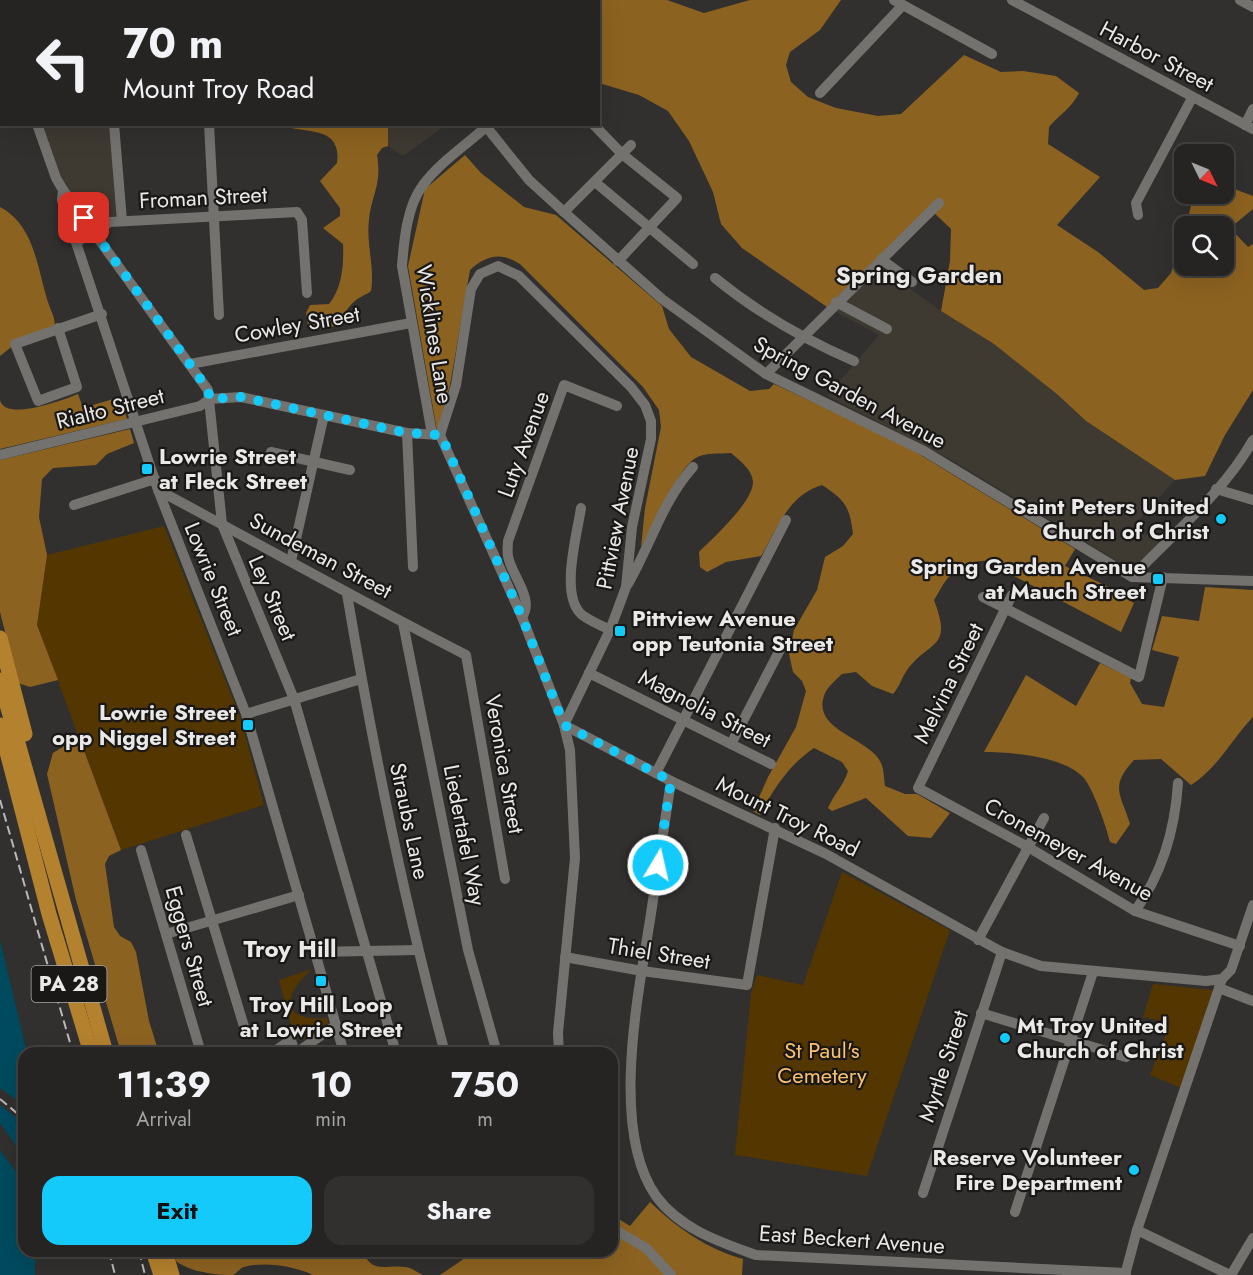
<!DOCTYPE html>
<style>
:root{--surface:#252422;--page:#31302f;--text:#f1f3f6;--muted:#a3a4a5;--line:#424140;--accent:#14cafb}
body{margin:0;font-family:Jost,sans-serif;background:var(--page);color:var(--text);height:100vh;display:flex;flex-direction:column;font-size:22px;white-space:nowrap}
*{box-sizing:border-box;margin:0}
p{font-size:20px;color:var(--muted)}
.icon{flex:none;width:33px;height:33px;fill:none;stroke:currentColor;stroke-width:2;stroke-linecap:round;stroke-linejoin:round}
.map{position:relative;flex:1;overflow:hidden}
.details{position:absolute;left:18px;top:1047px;width:600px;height:210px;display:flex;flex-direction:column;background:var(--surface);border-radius:18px;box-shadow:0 6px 24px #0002,0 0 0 2px var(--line)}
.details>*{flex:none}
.hud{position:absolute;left:0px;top:0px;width:600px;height:126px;box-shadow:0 6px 24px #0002,0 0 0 2px var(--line);background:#252422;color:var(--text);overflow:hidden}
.needle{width:39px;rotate:133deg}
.fabs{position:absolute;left:1174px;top:144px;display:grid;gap:12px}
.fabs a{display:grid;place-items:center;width:60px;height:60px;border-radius:12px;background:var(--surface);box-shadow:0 6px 24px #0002,0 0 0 2px var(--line);font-size:30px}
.pin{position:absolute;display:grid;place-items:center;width:51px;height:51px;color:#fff;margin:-26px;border-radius:12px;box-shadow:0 3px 9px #0006}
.me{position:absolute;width:66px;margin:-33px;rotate:9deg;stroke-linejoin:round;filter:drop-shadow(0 0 4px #0008)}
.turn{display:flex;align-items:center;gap:21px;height:126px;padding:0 24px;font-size:27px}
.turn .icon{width:78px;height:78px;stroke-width:2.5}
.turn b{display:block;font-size:42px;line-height:51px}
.eta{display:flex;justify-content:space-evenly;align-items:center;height:102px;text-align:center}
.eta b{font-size:36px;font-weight:700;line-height:42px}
.action{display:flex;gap:12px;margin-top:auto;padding:12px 24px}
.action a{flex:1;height:69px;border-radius:18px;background:var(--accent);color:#111;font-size:24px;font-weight:700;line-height:69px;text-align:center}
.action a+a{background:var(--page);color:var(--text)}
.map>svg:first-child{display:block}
.built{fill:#3e3931}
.green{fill:#543600}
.forest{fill:#8c6220}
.water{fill:#004a5f}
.pier{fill:#31302e}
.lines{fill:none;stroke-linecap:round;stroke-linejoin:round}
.minor{stroke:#73726f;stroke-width:10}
.highway{stroke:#b4812e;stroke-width:15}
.rail{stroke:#b9b8b6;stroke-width:2;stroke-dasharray:9 4.5;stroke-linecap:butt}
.route{stroke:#14cafb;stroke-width:10;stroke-dasharray:0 18}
.poi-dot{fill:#14cafb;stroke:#191817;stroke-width:2}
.labels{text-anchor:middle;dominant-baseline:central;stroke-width:4.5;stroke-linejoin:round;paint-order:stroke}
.shield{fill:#191817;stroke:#abaaa9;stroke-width:1.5}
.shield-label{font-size:21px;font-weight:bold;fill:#eae9e8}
.street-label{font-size:22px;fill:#eae9e8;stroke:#191817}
.poi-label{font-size:22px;font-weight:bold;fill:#eae9e8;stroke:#191817;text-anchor:end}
.park-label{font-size:22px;fill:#fac16d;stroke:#191817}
.neighbourhood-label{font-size:24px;font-weight:bold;fill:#eae9e8;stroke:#191817}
</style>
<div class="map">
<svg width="1253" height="1275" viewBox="0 0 1253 1275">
<rect width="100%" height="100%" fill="#31302e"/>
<g class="built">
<polygon points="37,125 114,125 122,221 94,232 63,190"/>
<polygon points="388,125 446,125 403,156 388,146"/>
<polygon points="873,262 941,311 994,344 1058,395 1086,421 1175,480 1134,526 1160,543 1133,571 950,459 827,396 879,335 827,307"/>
</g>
<g class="green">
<polygon points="164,526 240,717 264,805 121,850 37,625 47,555"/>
<polygon points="842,872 950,930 867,1176 735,1155 751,993 757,975 803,985"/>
<path d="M312,969c-30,26 -32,53 15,49l1,5 -18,14 -11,2 -5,-4 -15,-55z"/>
<polygon points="1153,984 1213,990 1181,1088 1150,1075 1170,1023 1143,1017"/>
</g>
<g class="forest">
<path d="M457,0h210l37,13 46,-13h91l-21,30 -30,22 -4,13 5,17 17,15 28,11 42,8 23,-2 63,-59 37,17 22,-1 33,5 23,17c-9,17 -18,20 -30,34l-1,17 52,33 -43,48 41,27 46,38 14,-2 13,-15 14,-43v36h39v-40h-38l8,-32h30v-9l29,11v13l-23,19 18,19 5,-3v146l-28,45 -20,41 -30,4 -89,-59 -28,-26 -64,-51 -53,-33 9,-50 1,-32 -22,-21 -102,99 -85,-59 -21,-24 -8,-32 -24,-51 -21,-30 -29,-16 -40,-12 -1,-81z"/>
<path d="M279,125h109v21l-6,2 -5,7c5,30 -5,38 -8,65 -3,24 6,47 2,71 -5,4 -12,6 -16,10 -20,17 -3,25 -41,29l-6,-5 -2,-12 4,-8 19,-1c13,-16 15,-39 14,-60l-20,-16 17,-12v-8l-20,-27 17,-18c5,-38 -31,-29 -58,-38z"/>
<path d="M465,155l16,18 43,34 32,8 106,91 7,23 22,28 59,34 19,-2 5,-5 130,61 171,104 -10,17 50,24 19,13 -13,29 -107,-56c-17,-24 -48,-17 -67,3 -5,6 -9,15 -13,21 19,50 -4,39 -27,70 -5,7 -7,16 -14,24l-21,-8 -16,-14 -14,2c-6,6 -16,14 -18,22 -12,35 46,42 57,67 3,7 3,16 4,23l20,8h12l33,19 -19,25 -23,-2 -42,-38 -34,13 -4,-3c6,-14 16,-23 20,-37l-6,-9 -28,-14c-25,17 -40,40 -54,67l-7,-4 15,-34 28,-50 10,-36 -4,-10 -9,-9 -4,-18 5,-24 23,-40 8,-33 18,-11 10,-12c-3,-27 -8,-34 -31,-49 -34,10 -44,43 -61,71l-35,6 -19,10 -7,-5 -1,-15c14,-14 54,-50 54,-70 -1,-13 -13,-21 -22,-29 -11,1 -27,-1 -37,6 -16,11 -42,68 -53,88l4,-39 16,-81 -2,-17 -16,-23 -123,-123c-19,-12 -33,-9 -50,6l-20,115 -13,46 -29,-165 17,-77z"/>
<path d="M0,207c34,18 37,59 47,92 3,11 10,20 7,31l-39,14 -15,12z"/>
<path d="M78,394l5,14 37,-11 7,22 -127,30v-49c5,22 63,0 78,-6z"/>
<polygon points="130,429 134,443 107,454 96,465 53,468 42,479 39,517 47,555 37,625 58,680 30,687 18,683 0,612 0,460"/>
<path d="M1205,587l48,3v127c-22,23 -35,51 -62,68l-30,-26 -27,1c-25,27 -13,34 -4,64l-14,20 -6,-2c-4,-16 -17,-54 -27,-65 -21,-21 -71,-25 -99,-25l42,-77 50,31 24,-43 31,15 -1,5 12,21 22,3 15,-50 -27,-7 10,-34 37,5z"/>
<polygon points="79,737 121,850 109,856 105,864 114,927 120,936 131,942 136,952 149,1021 159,1053 121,1053 76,900 47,774 53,753"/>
<path d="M650,1202c27,26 57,47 93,57l-1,16h-302l25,-17 30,-7h117v-36l18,11z"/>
<path d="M173,1251h189c11,24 24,13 43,16 6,0 13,6 18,8h-110c-18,-9 -49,-14 -69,-8 -4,1 -7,6 -11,8 -18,0 -43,-3 -57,-14z"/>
</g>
<polygon class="water" points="0,940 27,1053 24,1053 24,1251 35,1251 35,1275 0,1275"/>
<g class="pier">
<polygon points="0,1088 22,1104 24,1124 0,1105"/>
<polygon points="0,1123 24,1157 24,1183 0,1150"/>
</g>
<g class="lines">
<g class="minor">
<polyline points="109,0 109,2"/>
<polyline points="410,0 411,2"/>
<polyline points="894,0 992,54"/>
<polyline points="1012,0 1253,129"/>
<polyline points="1240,0 1253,7"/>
<polyline points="0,20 2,24"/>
<polyline points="820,93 902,6"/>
<polyline points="37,124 56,178 63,190 208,390 222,524 294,699 396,1053"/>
<polyline points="114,124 122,221"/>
<polyline points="209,124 219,315"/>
<polyline points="484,124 529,180 564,212 662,299 766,374 924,451 1132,577 1253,581"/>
<polyline points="593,124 622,154 677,198 618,261"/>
<polyline points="1245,125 1253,109"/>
<polyline points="595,182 693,264"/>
<polyline points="63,190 62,200 158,490 246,714 344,1053"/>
<polyline points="564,212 631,145"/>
<polyline points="1138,215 1136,203 1192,98"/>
<polyline points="77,242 110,222 297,212 302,220 307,293"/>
<polyline points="881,259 912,282"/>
<path d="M715,278c43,35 88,61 139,83"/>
<polyline points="836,302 887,329"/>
<polyline points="58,328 77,387 38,401 15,344 102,314"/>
<polyline points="190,364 411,323"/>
<polyline points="766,374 939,203"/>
<polyline points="407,433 413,567"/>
<path d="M432,434l-30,-168c2,-26 5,-60 21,-81 16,-22 43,-40 63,-58"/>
<polyline points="440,435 456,385 471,289 480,274 498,266 519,276 631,387 645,405 651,421 651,439 632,527 626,587 610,630 564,725"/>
<polyline points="440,435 522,617 564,725 570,750 575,858 558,1033 559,1053"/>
<polyline points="271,452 350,470"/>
<polyline points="0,455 200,406 210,399 241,397 407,433 440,435"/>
<polyline points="1216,489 1253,500"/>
<path d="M158,490c103,55 204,112 308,165l39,224"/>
<polyline points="74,505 155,479"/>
<path d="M581,508c-4,27 -21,86 0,106 8,7 20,11 29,16"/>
<polyline points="291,561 324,415"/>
<path d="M1132,577c41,-43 92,-85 121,-137"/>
<path d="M628,584c23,-40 34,-82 65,-117"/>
<path d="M347,594c26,154 57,308 98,459"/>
<polyline points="1012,595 918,788 1028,847 1135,911 1240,946"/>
<polyline points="983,597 1139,677 1163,577"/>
<path d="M522,617c13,-18 -11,-42 -14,-61 -1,-5 0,-11 0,-15l56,-156 53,21"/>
<polyline points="403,623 468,950 497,1053"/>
<polyline points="589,673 771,764"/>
<polyline points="246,714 361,679"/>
<polyline points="564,725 671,781 826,854 1002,952 1041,966 1206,981 1222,979 1231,970 1253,905"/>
<polyline points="731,744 783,644"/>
<polyline points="656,773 786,520"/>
<path d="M671,781c-7,46 -14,92 -21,139 -12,75 -40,211 6,276 24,33 64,46 100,59l370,18"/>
<polyline points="186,835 246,1033"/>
<polyline points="141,850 201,1053"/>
<path d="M1135,911c27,-37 40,-82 43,-128"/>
<polyline points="166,934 299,895"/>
<polyline points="978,940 1044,818"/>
<polyline points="315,952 417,950"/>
<polyline points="565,957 642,971 747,985 775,828"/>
<polyline points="1219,988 1253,1001"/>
<polyline points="981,1013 1126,1057"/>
<polyline points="272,1053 291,1040 295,1053"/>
<polyline points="296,1053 336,1025"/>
<polyline points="923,1193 1002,952"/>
<polyline points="1015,1212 1093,972"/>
<polyline points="612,1228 646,1248 671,1275"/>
<polyline points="1137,1230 1230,1275"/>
<polyline points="1125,1275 1137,1230 1222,979"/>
<polyline points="1231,1275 1253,1238"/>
</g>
<g class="highway">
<polyline points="0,638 25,734"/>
<polyline points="0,680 106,1053"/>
<polyline points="0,725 49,914 91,1053"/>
<polyline points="153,1251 161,1275"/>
<polyline points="165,1251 172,1275"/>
</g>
<g class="rail">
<polyline points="0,800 73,1053"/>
<polyline points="0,1099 24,1119"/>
<polyline points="109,1251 115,1275"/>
<polyline points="139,1251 145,1275"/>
</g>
</g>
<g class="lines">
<polyline class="route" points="84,218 199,377 208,390 210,399 241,397 407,433 441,435 522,617 564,725 671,781 658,865"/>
</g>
<g class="poi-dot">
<rect x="141" y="463" width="12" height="12" rx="3"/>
<circle cx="1221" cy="519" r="6"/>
<rect x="1152" y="573" width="12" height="12" rx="3"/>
<rect x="614" y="625" width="12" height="12" rx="3"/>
<rect x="242" y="719" width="12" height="12" rx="3"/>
<rect x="315" y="975" width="12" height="12" rx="3"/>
<circle cx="1005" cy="1038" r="6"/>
<circle cx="1134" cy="1170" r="6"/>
</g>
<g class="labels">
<rect class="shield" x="31.5" y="966" width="75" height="36" rx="4.5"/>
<g class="shield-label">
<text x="69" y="984">PA 28</text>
</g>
<g class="street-label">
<text transform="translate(1157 56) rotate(28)">Harbor Street</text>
<text transform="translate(203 197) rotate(-3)">Froman Street</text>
<text transform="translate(297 324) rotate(-10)">Cowley Street</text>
<text transform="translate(435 334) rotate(81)">Wicklines Lane</text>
<text transform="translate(850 392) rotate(28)">Spring Garden Avenue</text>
<text transform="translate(110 408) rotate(-14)">Rialto Street</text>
<text transform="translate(523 444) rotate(-70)">Luty Avenue</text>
<text transform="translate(617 518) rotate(-79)">Pittview Avenue</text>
<text transform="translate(321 555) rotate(28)">Sundeman Street</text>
<text transform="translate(214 579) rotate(68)">Lowrie Street</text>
<text transform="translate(273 598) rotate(67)">Ley Street</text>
<text transform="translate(948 683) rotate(-64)">Melvina Street</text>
<text transform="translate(705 708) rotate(27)">Magnolia Street</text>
<text transform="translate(505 764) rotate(80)">Veronica Street</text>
<text transform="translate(788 816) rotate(26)">Mount Troy Road</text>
<text transform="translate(410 821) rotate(78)">Straubs Lane</text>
<text transform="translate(465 835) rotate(79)">Liedertafel Way</text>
<text transform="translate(1069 849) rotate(29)">Cronemeyer Avenue</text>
<text transform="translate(190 946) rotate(74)">Eggers Street</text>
<text transform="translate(659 953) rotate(9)">Thiel Street</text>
<text transform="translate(943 1066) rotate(-72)">Myrtle Street</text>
<text transform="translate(852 1239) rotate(4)">East Beckert Avenue</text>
</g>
<g class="poi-label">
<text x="159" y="456" text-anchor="start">Lowrie Street<tspan x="159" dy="25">at Fleck Street</tspan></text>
<text x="1209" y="506">Saint Peters United<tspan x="1209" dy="25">Church of Christ</tspan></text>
<text x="1146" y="566">Spring Garden Avenue<tspan x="1146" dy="25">at Mauch Street</tspan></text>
<text x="632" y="618" text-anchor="start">Pittview Avenue<tspan x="632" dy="25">opp Teutonia Street</tspan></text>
<text x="236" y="712">Lowrie Street<tspan x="236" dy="25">opp Niggel Street</tspan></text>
<text x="321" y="1004" text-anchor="middle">Troy Hill Loop<tspan x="321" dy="25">at Lowrie Street</tspan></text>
<text x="1017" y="1025" text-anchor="start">Mt Troy United<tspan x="1017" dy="25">Church of Christ</tspan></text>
<text x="1122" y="1157">Reserve Volunteer<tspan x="1122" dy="25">Fire Department</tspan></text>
</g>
<g class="park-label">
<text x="822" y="1050">St Paul's<tspan x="822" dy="25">Cemetery</tspan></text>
</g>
<g class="neighbourhood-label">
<text x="919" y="274">Spring Garden</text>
<text x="290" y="948">Troy Hill</text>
</g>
</g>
</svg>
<div class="fabs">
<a><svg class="needle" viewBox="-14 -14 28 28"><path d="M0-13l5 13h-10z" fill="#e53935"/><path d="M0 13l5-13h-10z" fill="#a3a4a5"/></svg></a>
<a><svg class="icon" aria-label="search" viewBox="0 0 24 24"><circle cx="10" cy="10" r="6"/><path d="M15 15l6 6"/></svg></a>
</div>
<div class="pin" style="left:84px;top:218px;background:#d93025"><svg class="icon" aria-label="arrive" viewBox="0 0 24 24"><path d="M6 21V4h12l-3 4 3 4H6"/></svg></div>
<svg class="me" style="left:658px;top:865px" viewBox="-20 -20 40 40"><circle r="17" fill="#14cafb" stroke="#fff" stroke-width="3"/><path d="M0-11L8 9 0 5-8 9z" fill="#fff"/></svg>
<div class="hud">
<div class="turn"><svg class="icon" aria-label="left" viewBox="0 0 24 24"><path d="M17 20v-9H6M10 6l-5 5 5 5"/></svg><div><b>70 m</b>Mount Troy Road</div></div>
</div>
<section class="details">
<div class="eta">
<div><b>11:39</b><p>Arrival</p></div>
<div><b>10</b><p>min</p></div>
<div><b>750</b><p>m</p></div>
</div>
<div class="action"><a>Exit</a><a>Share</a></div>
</section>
</div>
